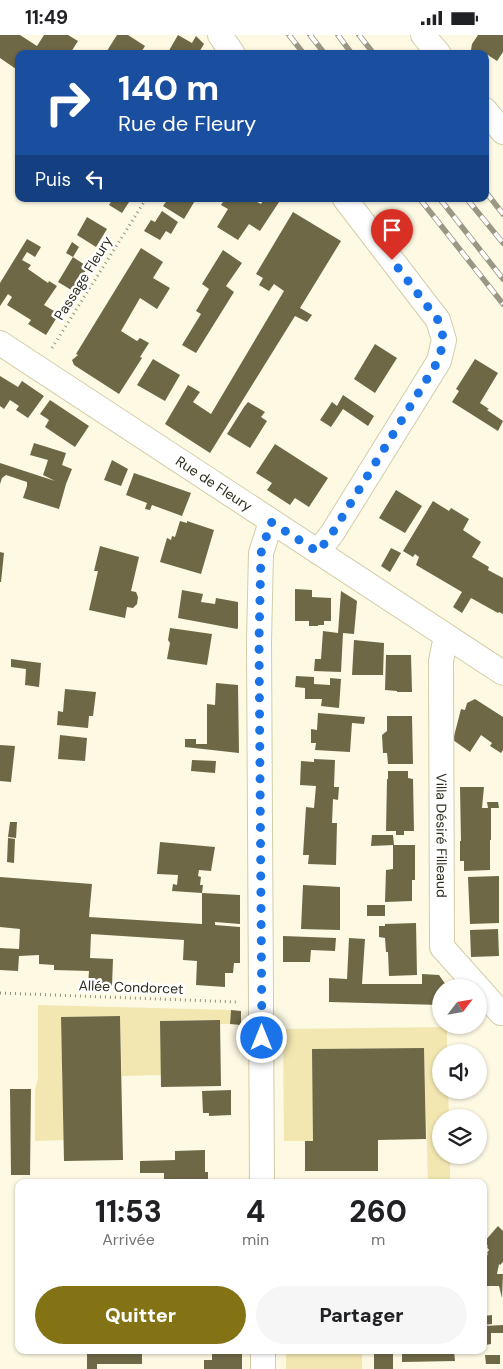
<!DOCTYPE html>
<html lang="fr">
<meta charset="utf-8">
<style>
:root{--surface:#fff;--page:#f6f6f6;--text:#202124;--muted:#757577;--accent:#837314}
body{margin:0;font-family:"DM Sans",sans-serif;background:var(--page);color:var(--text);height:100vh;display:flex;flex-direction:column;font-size:19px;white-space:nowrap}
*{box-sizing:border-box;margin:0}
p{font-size:16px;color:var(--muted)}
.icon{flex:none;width:28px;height:28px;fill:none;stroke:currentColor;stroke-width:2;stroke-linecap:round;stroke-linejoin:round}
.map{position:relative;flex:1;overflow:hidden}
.sheet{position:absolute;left:15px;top:1144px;width:472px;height:175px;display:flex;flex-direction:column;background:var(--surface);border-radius:10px;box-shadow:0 1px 4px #0004}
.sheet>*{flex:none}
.hud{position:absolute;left:15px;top:15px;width:474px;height:152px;border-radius:10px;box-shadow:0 1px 4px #0004;background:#1a4fa0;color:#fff;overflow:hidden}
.needle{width:32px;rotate:59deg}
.buttons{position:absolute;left:432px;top:944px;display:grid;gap:10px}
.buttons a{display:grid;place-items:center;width:55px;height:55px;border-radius:50%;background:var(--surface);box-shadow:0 1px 4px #0004;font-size:25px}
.pin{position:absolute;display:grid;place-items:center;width:42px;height:42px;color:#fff;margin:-51px -21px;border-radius:50% 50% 50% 0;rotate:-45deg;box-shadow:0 0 5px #0007}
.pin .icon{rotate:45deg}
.me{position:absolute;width:55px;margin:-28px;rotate:0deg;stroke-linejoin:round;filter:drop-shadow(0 0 4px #0008)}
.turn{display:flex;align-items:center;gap:18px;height:105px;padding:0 20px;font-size:22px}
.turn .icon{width:65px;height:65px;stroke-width:2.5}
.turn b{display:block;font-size:35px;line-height:42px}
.then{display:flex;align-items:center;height:48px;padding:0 20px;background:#0003;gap:10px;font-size:19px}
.eta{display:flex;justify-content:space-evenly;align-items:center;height:85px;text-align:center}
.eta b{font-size:30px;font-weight:800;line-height:35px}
.button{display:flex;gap:10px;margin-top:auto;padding:10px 20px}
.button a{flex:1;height:58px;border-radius:30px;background:var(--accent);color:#fff;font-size:20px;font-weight:800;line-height:58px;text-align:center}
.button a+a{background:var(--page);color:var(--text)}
.status{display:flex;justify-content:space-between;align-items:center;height:35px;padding:0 25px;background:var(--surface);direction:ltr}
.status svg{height:14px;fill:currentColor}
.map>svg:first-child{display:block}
.green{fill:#f2e7b1}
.building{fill:#6f6847}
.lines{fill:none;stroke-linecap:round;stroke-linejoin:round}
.minor-casing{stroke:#d3cca7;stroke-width:26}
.path{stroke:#928f7c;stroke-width:3;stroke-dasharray:1 4;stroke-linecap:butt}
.minor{stroke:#fff;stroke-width:24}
.rail-casing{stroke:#9a9784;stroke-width:5.5}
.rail{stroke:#fff;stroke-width:4;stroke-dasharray:11;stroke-linecap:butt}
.route{stroke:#1a73e8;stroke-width:9;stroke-dasharray:0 16.2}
.labels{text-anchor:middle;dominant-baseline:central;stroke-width:5;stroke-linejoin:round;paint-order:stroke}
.street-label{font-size:14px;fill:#2f2d1e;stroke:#fff}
</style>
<div class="status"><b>11:49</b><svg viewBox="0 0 49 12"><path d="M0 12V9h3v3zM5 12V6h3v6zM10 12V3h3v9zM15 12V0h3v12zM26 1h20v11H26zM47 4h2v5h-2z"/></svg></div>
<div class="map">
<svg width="503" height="1334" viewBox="0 0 503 1334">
<rect width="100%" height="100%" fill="#fdf9e3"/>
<g class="green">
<polygon points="38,970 231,975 230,989 220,989 219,985 161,986 161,1040 122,1041 120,981 61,982 64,1105 35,1106 35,1055 38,1043"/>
<polygon points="447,992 447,1017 441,1018 441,1055 448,1055 449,1082 441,1082 441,1120 450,1120 450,1147 428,1147 424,1013 313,1014 313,1106 284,1106 283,994"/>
<rect x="286" y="1315" width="76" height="19"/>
</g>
<g class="building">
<polygon points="0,0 20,0 37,11 44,0 68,0 78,6 71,17 74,19 19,19 19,36 0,23"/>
<polygon points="117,0 128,0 145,11 140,19 105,19"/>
<polygon points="178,0 192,8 196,1 204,9 198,19 167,19"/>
<polygon points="478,0 503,0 503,17 497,26 488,20 485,21 485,19 477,19 471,15 472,9"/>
<polygon points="113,164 131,164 122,178 109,170"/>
<polygon points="168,164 196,164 184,184 163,171"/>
<polygon points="225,164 251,164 261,169 264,164 281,164 260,196 249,189 238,205 217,192 228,174 221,170"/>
<polygon points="162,176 178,187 171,199 166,196 160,205 144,196 151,185 155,187"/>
<polygon points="293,177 341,206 300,273 312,280 307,287 295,281 210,418 165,389 188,350 200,357 193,367 211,379 284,256 274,249 269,256 259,250 263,243 256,239"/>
<polygon points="87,182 107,194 96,212 77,200"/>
<polygon points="27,204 41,212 35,222 27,217 22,225 31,230 28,234 48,248 49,246 57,251 44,270 59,279 46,300 28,289 31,285 7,270 12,262 8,259 0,271 0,248"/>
<polygon points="72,207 79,212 73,222 88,232 73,256 58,247 73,222 66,218"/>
<polygon points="141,213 163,227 153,243 170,253 157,274 140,263 121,296 137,306 140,303 149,308 140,322 142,323 119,359 74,330 72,325 78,320 76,319"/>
<polygon points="223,215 242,228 226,251 234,257 196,318 182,310 201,279 196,276 209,254 202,249"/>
<polygon points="375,309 397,323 375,358 354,344"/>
<polygon points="153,324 180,340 165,366 137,350"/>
<polygon points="475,324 498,338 480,368 489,374 487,375 503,386 498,396 452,367 459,356 456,354"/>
<polygon points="0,341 18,352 22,346 44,361 28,383 16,375 19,371 10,365 4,374 0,371"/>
<polygon points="343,360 374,381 368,391 343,374 331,392 320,385 332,367 337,371"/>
<polygon points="50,365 89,391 75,412 45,392 49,385 40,379"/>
<polygon points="248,367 265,377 261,382 267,386 250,413 227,399 244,372"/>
<polygon points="34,408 66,418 62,430 72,434 66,449 59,474 23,463 27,451 27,447 6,440 2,443 0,449 0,428 55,446 43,440 48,425 30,420"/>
<polygon points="275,409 328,443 309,472 295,463 290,470 267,455 272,448 256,438"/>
<polygon points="112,425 128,434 121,451 104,445"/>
<polygon points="134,438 191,458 182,481 152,470 150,475 145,474 147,468 126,460"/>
<polygon points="396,455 422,471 405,498 379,483"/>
<polygon points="433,466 449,476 451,473 469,484 463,495 481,507 472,522 489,532 488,535 503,543 503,579 499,577 498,578 471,563 462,578 453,572 462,557 416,530 419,522 415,519 413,522 403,516"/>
<polygon points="180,486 187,488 187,486 214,495 201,539 160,527 167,503 171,505 172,501 175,502"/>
<polygon points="100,511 139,522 131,556 136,557 138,562 137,569 133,573 127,572 125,583 89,575 98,536 94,536"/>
<polygon points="391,513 401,518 390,537 381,531"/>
<polygon points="0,517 4,518 1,547 0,547"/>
<polygon points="295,554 312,555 312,562 331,563 331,586 324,586 324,590 318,590 318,591 309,591 309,586 295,586"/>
<polygon points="182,555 203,559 201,567 215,569 216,563 238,567 238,593 237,594 178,583"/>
<polygon points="341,556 357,566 354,599 343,598 341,637 314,636 315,624 321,624 323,596 338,598"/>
<polygon points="170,593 212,599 207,630 167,624 170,608 168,605"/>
<polygon points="354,605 384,608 383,640 352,640"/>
<polygon points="386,620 411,620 412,657 397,657 397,656 385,655"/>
<polygon points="11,624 41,628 39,652 25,650 26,634 11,632"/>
<polygon points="296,641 314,642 314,649 330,650 330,643 341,644 339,673 321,671 322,664 305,664 305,653 295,652"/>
<polygon points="216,648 238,650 239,718 185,712 185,704 196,704 196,709 207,709 207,669 215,670"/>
<polygon points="65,654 96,657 93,681 89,681 88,693 57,690 58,676 63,677"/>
<polygon points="475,664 503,682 503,715 501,718 490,711 492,708 481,700 470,717 453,705 461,674 465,675 467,668"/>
<polygon points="318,678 365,682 364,689 352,688 350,717 315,715 316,708 311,708 311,694 317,695"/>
<polygon points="387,681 412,681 413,729 388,729 387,718 383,718 382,700 387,696"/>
<polygon points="60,700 87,703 85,726 58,724"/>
<polygon points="0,710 15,711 11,747 0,746"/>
<polygon points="314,724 335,725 334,752 339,752 338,765 333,764 332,788 337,788 336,830 308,829 309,820 303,820 306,772 314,773 316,751 300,750 301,726 314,727"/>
<polygon points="192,725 216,726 215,738 191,736"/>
<polygon points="388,736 408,736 408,743 413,744 414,796 404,796 404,800 396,800 396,796 386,796 387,744 388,744"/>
<polygon points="460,752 484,752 482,773 488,773 487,767 498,767 499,773 491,773 491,805 490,805 490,835 464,836 464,826 460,826 460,806 461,806"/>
<polygon points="10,787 17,787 16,803 8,802"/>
<polygon points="372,800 393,800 394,810 371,811"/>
<polygon points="8,803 15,804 14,828 7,827"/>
<polygon points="160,807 215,812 211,836 199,835 198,841 201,842 200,850 203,850 202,858 172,856 173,849 177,850 178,840 157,839"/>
<polygon points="393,810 415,810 415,845 412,845 412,866 385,867 386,835 393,834"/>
<polygon points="499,841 499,888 470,889 468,842"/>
<polygon points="0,842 92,849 89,882 202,889 202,858 240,860 240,889 215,887 215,890 240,892 240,928 234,928 233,938 225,938 225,952 196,950 197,926 183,925 184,905 91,899 90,923 113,924 112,951 88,950 89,936 54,935 54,930 39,929 39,920 19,921 18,936 0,935 0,913 19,914 20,894 0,892"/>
<polygon points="303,850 340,852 340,895 301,894"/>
<rect x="367" y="870" width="18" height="11"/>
<polygon points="416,888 417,940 389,941 388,917 386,917 385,903 379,902 379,891 385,891 385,889"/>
<polygon points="498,894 499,921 471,922 470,895"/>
<polygon points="283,901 336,903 335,916 311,915 310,927 283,927"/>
<polygon points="349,903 365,904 362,949 422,949 422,939 439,940 446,950 446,952 441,952 441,970 329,967 329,943 347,944"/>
<polygon points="231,975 241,976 241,990 230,989"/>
<polygon points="120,981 123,1125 64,1126 61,982"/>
<polygon points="220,985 221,1051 161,1052 160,986"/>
<polygon points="424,1013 426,1104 378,1105 378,1136 305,1136 305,1106 313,1106 312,1014"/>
<polygon points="10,1054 31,1054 30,1140 11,1140"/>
<polygon points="231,1055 231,1080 209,1081 209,1078 203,1078 202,1056"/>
<polygon points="205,1115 205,1137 208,1137 208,1148 164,1148 164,1138 140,1138 140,1126 175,1125 175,1116"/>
<polygon points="452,1120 473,1120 473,1122 470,1122 469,1125 452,1125"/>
<polygon points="498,1191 503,1196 503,1227 500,1230 499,1229 497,1239 503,1239 502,1263 499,1251 484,1251 484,1224 485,1224 488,1219 487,1218 489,1215 487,1212 488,1211 484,1207"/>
<polygon points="492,1280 492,1289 484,1290 484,1281"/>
<polygon points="503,1290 503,1298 491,1298 491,1309 485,1310 484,1291"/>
<polygon points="87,1315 142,1315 142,1329 97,1329 97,1334 87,1334"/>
<polygon points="212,1315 242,1315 242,1334 204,1334 204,1325 212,1325"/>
<rect x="374" y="1315" width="19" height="19"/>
<polygon points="402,1315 454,1315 455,1326 402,1327"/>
<polygon points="485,1320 500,1320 500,1329 486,1329"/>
</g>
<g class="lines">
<defs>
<g id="minor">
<polyline points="220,0 233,19"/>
<polyline points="423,0 439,19"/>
<polyline points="485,75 503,97"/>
<path id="s1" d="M0,308l503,330"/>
<polyline points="318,517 333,497 439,326 444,305 438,285 345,164"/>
<path id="s2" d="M446,601l-5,25 1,286 59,66"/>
<polyline points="262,1148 259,606 261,518 271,487"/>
<polyline points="263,1315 263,1334"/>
</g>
</defs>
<use href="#minor" class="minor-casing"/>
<g class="path">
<polyline points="52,313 146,164"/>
<polyline points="0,958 238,967"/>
</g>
<use href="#minor" class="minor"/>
<defs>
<g id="rail">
<polyline points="289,0 304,19"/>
<polyline points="310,0 325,19"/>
<polyline points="338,0 352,19"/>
<polyline points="359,0 374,19"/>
<polyline points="485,156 503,179"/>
<polyline points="420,164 503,269"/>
<polyline points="440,164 503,244"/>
<polyline points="467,164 503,208"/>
</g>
</defs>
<use href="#rail" class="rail-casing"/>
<use href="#rail" class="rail"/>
</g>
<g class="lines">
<polyline class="route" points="262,1003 259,606 261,518 271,487 318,517 333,497 438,326 444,305 438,285 392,225"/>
</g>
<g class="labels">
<g class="street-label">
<text transform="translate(83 243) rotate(-58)">Passage Fleury</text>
<text stroke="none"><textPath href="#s1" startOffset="256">Rue de Fleury</textPath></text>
<text stroke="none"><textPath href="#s2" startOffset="200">Villa Désiré Filleaud</textPath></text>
<text transform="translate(131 952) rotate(2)">Allée Condorcet</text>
</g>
</g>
</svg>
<div class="buttons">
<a><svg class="needle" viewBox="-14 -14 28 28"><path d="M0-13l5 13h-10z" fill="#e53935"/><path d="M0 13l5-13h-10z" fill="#757577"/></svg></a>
<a><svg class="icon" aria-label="sound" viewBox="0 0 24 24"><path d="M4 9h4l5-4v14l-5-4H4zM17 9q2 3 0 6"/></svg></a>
<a><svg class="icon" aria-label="layers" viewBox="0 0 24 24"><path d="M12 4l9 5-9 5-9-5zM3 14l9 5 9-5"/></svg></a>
</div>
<div class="pin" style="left:392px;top:225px;background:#d93025"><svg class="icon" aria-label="arrive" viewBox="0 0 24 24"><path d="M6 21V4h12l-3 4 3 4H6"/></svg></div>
<svg class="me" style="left:262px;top:1003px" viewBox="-20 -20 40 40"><circle r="17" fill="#1a73e8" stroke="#fff" stroke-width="3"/><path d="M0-11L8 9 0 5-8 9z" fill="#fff"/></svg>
<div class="hud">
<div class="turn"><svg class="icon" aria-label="right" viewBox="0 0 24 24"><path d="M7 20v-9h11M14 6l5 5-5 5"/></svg><div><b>140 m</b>Rue de Fleury</div></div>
<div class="then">Puis<svg class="icon" aria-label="left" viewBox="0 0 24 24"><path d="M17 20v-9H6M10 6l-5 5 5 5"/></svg></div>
</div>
<section class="sheet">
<div class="eta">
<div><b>11:53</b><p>Arrivée</p></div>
<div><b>4</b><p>min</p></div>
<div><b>260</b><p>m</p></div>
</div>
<div class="button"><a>Quitter</a><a>Partager</a></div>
</section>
</div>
